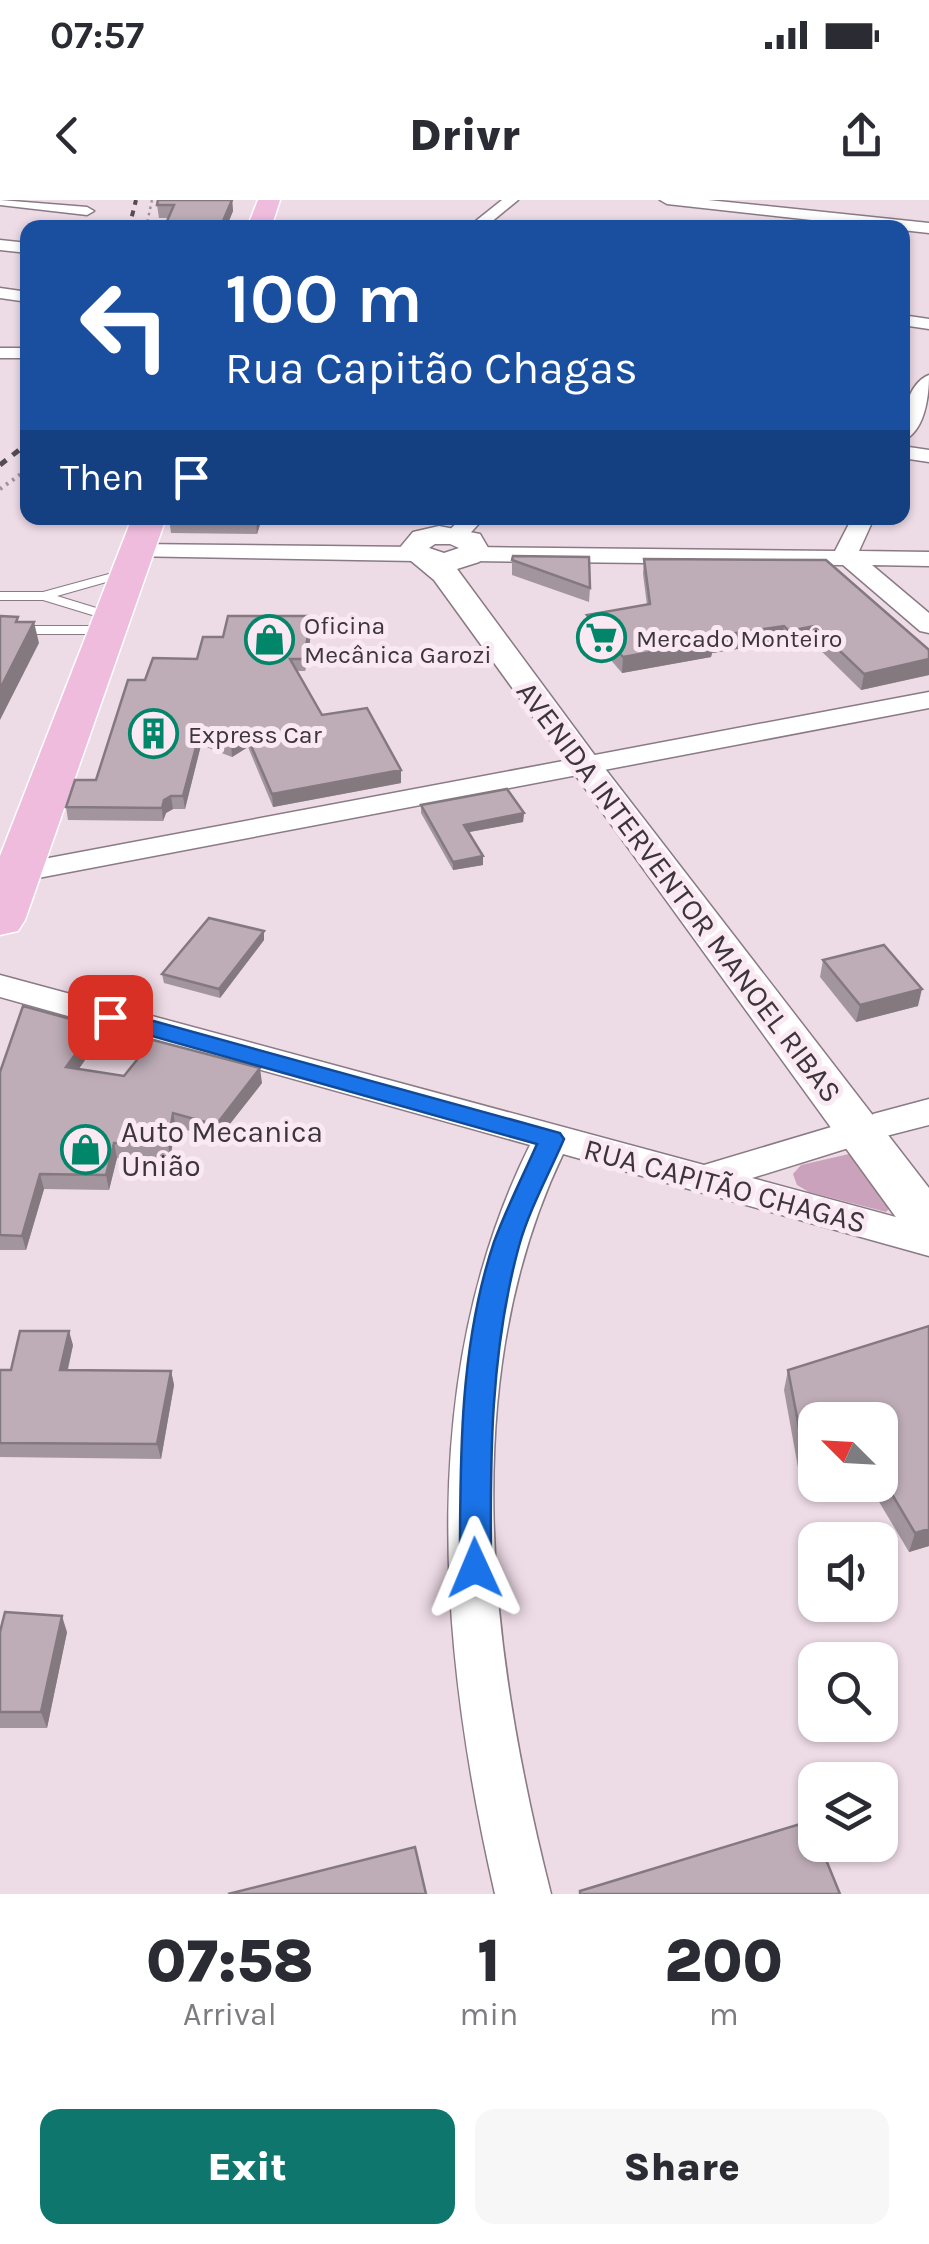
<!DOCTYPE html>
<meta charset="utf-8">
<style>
:root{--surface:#fff;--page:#f7f7f7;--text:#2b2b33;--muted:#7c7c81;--accent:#0f766e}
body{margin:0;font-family:Karla,sans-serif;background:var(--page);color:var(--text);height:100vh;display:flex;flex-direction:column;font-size:38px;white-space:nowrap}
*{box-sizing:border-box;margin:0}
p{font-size:32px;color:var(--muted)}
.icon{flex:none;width:55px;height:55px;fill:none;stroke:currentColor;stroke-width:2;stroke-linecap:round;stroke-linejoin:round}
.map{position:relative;height:1694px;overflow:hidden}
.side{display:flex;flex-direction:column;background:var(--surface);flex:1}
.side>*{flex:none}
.banner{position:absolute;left:20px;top:20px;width:890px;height:305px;border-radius:20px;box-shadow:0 2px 8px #0004;background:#1a4fa0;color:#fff;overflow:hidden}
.needle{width:65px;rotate:294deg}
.tools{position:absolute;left:798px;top:1202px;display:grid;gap:20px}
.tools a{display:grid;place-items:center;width:100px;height:100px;border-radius:20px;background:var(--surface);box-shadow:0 2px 8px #0004;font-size:50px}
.pin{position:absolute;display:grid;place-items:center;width:85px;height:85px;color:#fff;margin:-42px;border-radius:20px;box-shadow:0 5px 15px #0006}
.me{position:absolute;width:110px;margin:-55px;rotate:359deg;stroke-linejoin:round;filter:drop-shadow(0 0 8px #0008)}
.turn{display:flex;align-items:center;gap:35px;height:210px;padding:0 40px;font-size:45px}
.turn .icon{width:130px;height:130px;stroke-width:2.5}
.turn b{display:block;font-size:70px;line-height:85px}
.then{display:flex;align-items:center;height:95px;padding:0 40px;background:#0003;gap:20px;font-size:38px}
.eta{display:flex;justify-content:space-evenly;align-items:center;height:170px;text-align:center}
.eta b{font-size:60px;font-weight:800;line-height:70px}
.cta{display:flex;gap:20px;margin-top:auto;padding:20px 40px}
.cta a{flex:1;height:115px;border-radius:20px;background:var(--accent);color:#fff;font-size:40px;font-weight:800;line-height:115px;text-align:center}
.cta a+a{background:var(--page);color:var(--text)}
.status{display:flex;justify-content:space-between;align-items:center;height:70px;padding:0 50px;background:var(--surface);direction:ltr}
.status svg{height:28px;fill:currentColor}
header{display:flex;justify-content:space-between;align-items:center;height:130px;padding:0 40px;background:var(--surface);font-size:45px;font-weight:800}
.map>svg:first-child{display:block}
.green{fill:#caa2bb}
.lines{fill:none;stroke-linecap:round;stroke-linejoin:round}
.service-casing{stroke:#8a7a84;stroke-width:2}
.minor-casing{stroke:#8a7a84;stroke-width:3}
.tertiary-casing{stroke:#8a7a84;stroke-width:3}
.primary-casing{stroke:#fff;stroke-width:3}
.path-far1{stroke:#9f929a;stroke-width:2.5;stroke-dasharray:2.5 4;stroke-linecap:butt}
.path{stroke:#9f929a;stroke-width:4;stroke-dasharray:2.5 5;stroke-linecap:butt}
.service{fill:#fff;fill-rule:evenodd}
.minor{fill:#fff;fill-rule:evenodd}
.tertiary{fill:#fff;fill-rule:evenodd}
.primary{fill:#f0bcde;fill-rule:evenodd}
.rail-far1{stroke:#554c51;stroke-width:4;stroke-dasharray:6 6;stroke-linecap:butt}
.rail{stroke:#554c51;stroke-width:5;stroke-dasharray:8 8;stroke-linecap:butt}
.wall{fill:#a3959d}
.shaded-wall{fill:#857980}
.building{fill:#beadb7;stroke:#857980;stroke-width:2.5}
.route{fill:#1a73e8;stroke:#114b97;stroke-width:2.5}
.labels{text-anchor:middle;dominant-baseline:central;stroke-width:10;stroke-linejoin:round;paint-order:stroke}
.far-poi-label{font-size:25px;fill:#3c3539;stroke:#fae8f3;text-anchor:start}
.street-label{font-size:30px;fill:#3c3539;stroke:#fae8f3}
.poi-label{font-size:30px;fill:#3c3539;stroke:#fae8f3;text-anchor:start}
</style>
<div class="status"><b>07:57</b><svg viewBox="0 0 49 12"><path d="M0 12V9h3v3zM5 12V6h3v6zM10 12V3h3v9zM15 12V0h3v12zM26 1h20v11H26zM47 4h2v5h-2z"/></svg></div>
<header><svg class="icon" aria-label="back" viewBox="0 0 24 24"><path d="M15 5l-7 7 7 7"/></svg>Drivr<svg class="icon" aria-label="share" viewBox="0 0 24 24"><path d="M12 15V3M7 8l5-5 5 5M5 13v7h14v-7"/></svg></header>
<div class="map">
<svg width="929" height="1694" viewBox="0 0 929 1694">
<rect width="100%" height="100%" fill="#eddbe6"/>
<polygon class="green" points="849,954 890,1008 886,1012 809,992 797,985 793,974 801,965"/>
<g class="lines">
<defs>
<g id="service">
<polygon points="127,369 131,371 131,375 57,396 116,414 116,420 112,421 43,400 0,400 0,392 43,392"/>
<polygon points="0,426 107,426 113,430 107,434 0,434"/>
</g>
<g id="minor">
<polygon points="0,0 87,7 94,11 87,15 0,5"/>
<polygon points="502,0 518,0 484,28 467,28"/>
<polygon points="660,0 708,0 929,23 929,33 667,4"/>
<polygon points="0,40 28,43 28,53 0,50"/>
<polygon points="0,88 28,92 28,102 0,98"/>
<polygon points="902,115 929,119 929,129 902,125"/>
<rect x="0" y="148" width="28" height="10"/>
<path d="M929,175c0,21 -4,57 -27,66 0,-21 4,-57 27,-66z"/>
<polygon points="902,246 929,250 929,262 902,258"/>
<polygon points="461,318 484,318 464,340 448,340 445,335"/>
<polygon points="852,318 874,318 859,351 929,352 929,366 872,365 929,413 929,433 920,431 843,365 472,361 460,354 472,347 835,351"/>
<polygon points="135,344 416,347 428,354 416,361 127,356 123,351"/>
<polygon points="929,492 929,508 17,682 0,682 0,664 17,664"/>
<path d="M0,775l704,190 154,-46 10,3 5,-8 56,-15v26l-43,11 -10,-3 -5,8 -119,37 177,48v30l-366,-102c-109,228 -72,504 -12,740h-56c-56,-244 -80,-518 35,-749l-530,-148z"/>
</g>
<path id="tertiary" d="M439,326l41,8 10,17 -11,11 -22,7 139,188 333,431v56l-18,-6 -477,-658 -36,-30 15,-18zM435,344h15l9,4 -15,5 -15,-5z"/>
<g id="primary">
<polygon points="258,0 280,0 271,28 247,28"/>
<polygon points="132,318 166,318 25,720 18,731 0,735 0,656"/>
</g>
</defs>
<use href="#service" class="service-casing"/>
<use href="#minor" class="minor-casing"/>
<use href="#tertiary" class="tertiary-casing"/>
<use href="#primary" class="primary-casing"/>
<polyline class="path-far1" points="146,28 152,0"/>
<polyline class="path" points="0,289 28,269"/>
<use href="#service" class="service"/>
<use href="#minor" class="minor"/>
<use href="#tertiary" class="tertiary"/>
<use href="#primary" class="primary"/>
<polyline class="rail-far1" points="129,28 136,0"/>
<polyline class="rail" points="0,265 28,243"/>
</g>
<g class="wall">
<polygon points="232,0 233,11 226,28 164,28 168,18 159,18 157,5"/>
<polygon points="169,318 262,318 257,334 171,333"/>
<polygon points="644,359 929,450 929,475 861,490 812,442 787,447 782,442 712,453 711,457 622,473 586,431 587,415 647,405 643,374"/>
<polygon points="512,360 590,388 589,402 512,375"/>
<polygon points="311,416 312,428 305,471 297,471 322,515 401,583 273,607 248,547 232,557 201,545 185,609 173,609 166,613 163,621 68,620 66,607 96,580 145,480 197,459 223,437"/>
<polygon points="421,605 524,613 523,622 469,632 483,665 453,670 421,613"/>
<polygon points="264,740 220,798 164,783 162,774"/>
<polygon points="823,760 918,806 856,822 820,777"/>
<polygon points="96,826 99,840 79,869 124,876 262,883 218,939 176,927 170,958 117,958 109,990 44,989 26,1050 0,1050 0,872"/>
<polygon points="929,1126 929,1346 909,1352 869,1285 880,1285 880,1220 815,1220 815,1280 801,1284 784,1190 788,1170"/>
<polygon points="73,1145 68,1170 171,1171 174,1185 161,1259 0,1257 0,1170 11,1170"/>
<polygon points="0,1432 67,1432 47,1528 0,1528"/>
</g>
<g class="shaded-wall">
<polygon points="232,0 233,11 226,28 220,28"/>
<polygon points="256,318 262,318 257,334"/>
<polygon points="311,416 312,428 305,471 304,459"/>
<polygon points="34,422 39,443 0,520 0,489"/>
<polygon points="784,426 782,442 712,453 711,457 622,473 623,457 709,437"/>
<polygon points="814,426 812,442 787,447 789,431"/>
<polygon points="929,459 929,475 861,490 864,474"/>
<polygon points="200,532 201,545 185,609 183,596"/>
<polygon points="246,534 248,547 232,557 231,544"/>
<polygon points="401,570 401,583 273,607 272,594"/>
<polygon points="171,596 173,609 166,613 163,621 162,608 164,600"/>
<polygon points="524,613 523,622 464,633 464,625"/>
<polygon points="483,656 483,665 453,670 453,662"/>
<polygon points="264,731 264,740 220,798 219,789"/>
<polygon points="922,789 918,806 856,822 860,805"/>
<polygon points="96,826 99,840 70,881 66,867"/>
<polygon points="260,868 262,883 218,939 216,925"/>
<polygon points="173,913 176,927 170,958 168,943"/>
<polygon points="114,943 117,958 109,990 106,975"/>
<polygon points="40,974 44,989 26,1050 22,1036"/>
<polygon points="69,1131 73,1145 64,1184 60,1170"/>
<polygon points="171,1171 174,1185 161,1259 157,1244"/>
<polygon points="815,1261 815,1280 801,1284 806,1264"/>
<polygon points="929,1329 929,1346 909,1352 915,1333"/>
<polygon points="62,1416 67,1432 47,1528 41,1512"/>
</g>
<g class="building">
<polygon points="158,0 232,0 220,28 164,28 174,5 157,5"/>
<polygon points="513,356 589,357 590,388 512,360"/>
<polygon points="644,359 826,360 929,450 929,459 864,474 814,426 789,431 784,426 709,437 713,441 623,457 587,415 650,404"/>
<polygon points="0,416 18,417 16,422 34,422 0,489"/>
<polygon points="228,416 311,416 304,459 290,459 322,515 367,508 401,570 272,594 246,534 231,544 200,532 183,596 171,596 164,600 162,608 66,607 75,580 96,580 128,480 145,480 153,458 197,459 203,437 223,437"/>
<polygon points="507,589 524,613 464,625 483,656 453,662 421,605"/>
<polygon points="209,718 264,731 219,789 162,774"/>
<polygon points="884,745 922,789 860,805 823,760"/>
<polygon points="23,806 96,826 66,867 124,876 153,840 260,868 216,925 173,913 168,943 114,943 106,975 40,974 22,1036 0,1035 0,872"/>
<polygon points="929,1126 929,1329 915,1333 880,1274 880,1220 815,1220 815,1261 806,1264 788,1170"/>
<polygon points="20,1131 69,1131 60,1170 171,1171 157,1244 0,1243 0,1170 11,1170"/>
<polygon points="5,1412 62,1416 41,1512 0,1512 0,1432"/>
<polygon points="810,1621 815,1633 815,1645 820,1645 840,1694 580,1694 580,1691"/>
<polygon points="415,1647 426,1694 228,1694"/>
</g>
<path class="route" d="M110,809l450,124 4,6c-15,35 -35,71 -45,107 -29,106 -29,214 -28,322l-5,10 -11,5 -11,-5 -4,-10c0,-107 -1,-222 34,-326 12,-33 29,-66 43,-98l-435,-122 -3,-5z"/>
<defs>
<symbol id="supermarket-ring" viewBox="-11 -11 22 22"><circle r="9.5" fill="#fae8f3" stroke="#028669" stroke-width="1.5"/><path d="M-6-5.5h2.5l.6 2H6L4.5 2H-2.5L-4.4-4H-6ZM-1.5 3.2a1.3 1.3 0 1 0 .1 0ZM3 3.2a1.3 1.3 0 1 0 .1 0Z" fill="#028669"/></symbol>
<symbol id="shop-ring" viewBox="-11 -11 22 22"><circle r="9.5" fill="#fae8f3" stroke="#028669" stroke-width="1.5"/><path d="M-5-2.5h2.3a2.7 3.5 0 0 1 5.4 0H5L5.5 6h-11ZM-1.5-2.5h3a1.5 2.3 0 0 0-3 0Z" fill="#028669"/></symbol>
<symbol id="building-ring" viewBox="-11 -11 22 22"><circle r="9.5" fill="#fae8f3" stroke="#028669" stroke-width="1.5"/><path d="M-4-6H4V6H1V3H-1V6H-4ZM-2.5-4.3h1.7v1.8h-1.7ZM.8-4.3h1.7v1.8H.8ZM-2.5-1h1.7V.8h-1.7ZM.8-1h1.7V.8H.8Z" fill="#028669"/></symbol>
</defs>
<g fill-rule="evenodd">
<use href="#supermarket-ring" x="574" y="410" width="55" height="55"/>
<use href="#shop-ring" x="242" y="412" width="55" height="55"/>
<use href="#building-ring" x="126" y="506" width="55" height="55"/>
<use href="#shop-ring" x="58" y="922" width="55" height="55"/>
</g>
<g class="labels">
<g class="far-poi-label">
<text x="304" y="425">Oficina<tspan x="304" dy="29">Mecânica Garozi</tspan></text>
<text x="636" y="438">Mercado Monteiro</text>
<text x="188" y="534">Express Car</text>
</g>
<g class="street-label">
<text transform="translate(679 692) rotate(53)">AVENIDA INTERVENTOR MANOEL RIBAS</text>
<text transform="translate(725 986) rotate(15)">RUA CAPITÃO CHAGAS</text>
</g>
<g class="poi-label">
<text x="121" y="932">Auto Mecanica<tspan x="121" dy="34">União</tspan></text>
</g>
</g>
</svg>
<div class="tools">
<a><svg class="needle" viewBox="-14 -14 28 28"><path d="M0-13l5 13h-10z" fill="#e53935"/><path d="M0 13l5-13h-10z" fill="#7c7c81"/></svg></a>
<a><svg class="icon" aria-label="sound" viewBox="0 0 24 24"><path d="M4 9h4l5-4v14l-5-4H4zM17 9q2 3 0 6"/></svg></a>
<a><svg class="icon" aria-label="search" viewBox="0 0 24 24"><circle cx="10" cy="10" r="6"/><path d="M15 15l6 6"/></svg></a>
<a><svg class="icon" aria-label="layers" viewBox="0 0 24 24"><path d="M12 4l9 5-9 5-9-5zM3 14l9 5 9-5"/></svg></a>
</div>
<div class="pin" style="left:110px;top:817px;background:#d93025"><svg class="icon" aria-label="arrive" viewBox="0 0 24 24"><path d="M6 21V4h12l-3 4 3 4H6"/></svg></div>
<svg class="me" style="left:475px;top:1368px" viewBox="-20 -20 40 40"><path d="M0-17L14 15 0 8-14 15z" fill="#1a73e8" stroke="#fff" stroke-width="4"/></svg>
<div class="banner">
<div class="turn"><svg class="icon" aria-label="left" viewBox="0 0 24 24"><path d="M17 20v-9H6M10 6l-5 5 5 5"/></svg><div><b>100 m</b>Rua Capitão Chagas</div></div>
<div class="then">Then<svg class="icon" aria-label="arrive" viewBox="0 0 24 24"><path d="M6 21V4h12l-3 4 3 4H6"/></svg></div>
</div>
</div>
<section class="side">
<div class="eta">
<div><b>07:58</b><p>Arrival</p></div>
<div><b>1</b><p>min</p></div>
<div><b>200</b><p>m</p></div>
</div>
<div class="cta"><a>Exit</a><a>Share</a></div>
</section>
